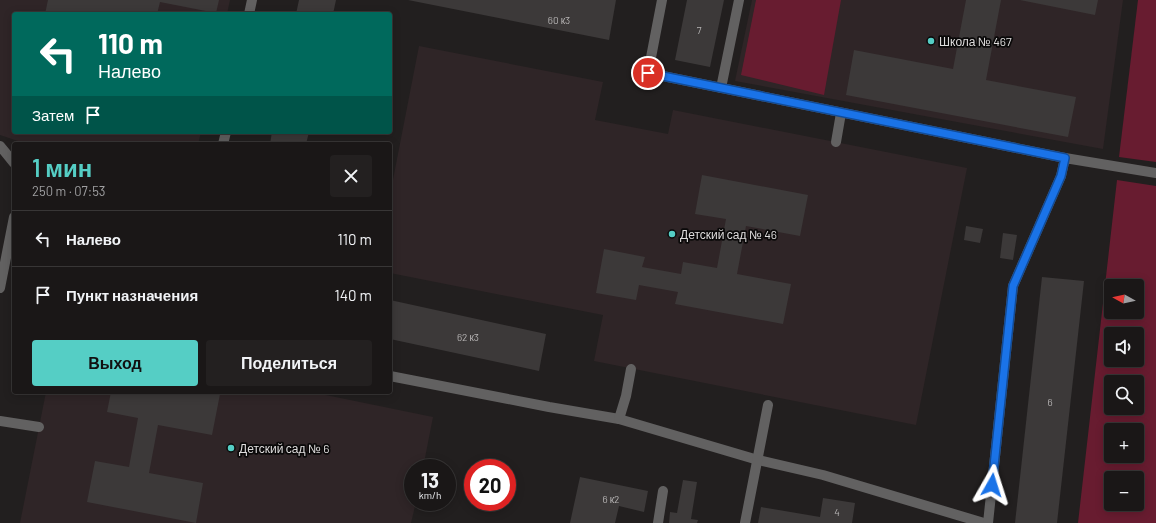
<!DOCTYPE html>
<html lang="ru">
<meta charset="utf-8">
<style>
:root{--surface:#1a1717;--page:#232020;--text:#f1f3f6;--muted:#9f9fa1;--line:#383636;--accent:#55cec5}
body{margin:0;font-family:Barlow,sans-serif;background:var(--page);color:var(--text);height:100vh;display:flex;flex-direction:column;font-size:15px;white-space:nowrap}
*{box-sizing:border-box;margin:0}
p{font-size:13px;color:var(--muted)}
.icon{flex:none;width:22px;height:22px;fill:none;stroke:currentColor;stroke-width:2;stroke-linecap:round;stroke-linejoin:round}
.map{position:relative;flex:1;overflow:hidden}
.side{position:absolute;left:12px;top:142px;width:380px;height:252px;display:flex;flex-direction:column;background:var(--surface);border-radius:4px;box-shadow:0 2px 10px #0003,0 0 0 1px var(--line)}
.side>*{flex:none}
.guide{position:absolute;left:12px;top:12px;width:380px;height:122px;border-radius:4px;box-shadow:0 2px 10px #0003,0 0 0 1px var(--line);background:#00695c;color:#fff;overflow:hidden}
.needle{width:26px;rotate:278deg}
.fabs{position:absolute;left:1104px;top:279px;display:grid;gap:8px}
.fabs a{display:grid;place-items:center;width:40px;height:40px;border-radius:4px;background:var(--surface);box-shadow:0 2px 10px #0003,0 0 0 1px var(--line);font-size:20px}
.speed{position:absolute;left:404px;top:459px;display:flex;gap:8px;font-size:20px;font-weight:700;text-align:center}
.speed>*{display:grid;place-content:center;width:52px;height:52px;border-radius:50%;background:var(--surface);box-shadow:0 2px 10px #0003,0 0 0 1px var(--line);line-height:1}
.speed small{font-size:10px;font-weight:400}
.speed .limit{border:6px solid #d22;background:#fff;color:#111}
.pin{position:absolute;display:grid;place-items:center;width:34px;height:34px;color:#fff;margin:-17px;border:2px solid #fff;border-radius:50%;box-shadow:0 1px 4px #0007}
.me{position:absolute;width:44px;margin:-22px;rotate:6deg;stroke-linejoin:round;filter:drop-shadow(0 0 3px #0008)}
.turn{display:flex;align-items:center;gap:14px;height:84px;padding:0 20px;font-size:18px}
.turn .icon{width:52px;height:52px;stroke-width:2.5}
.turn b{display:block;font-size:28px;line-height:34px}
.then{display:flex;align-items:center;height:38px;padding:0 20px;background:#0003;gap:8px;font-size:15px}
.round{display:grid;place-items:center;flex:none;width:42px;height:42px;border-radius:4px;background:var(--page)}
.head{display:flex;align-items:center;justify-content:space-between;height:68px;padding:0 20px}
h1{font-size:24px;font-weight:600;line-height:30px;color:var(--accent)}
.action{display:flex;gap:8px;margin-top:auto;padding:8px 20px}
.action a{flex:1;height:46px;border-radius:4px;background:var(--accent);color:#111;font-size:16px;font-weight:600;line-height:46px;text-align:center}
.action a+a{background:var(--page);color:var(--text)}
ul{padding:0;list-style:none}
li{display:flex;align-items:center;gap:12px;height:56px;padding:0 20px;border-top:1px solid var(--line)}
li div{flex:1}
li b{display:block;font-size:15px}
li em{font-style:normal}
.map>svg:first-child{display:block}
.built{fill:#2f2527}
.green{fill:#681c30;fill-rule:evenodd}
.building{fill:#3c3939}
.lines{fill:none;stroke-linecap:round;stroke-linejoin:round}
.lane{stroke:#626161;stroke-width:10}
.route-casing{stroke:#114b97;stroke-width:10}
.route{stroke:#1a73e8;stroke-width:7}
.poi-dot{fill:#55cec5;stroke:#0a0909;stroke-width:1.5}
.labels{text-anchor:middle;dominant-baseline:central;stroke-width:3.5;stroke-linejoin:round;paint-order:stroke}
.number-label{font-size:10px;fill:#b6b4b4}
.poi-label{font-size:12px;fill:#dfdddd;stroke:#0a0909;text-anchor:start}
</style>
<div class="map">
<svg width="1156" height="523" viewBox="0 0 1156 523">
<rect width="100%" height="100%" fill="#221f1f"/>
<g class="built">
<polygon points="0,0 230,0 227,14 14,14 14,132 201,132 198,144 27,144 0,135"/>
<polygon points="752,0 1123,0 1103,149 735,81"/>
<polygon points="419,46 603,82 595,120 668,134 673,110 967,168 916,425 594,361 603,315 390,273 390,195"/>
<polygon points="46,392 311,392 433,417 423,468 413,468 413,502 416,502 411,523 20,523"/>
</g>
<g class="green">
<polygon points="756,0 841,0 824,95 741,75"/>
<polygon points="1138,0 1156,0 1156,162 1119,157"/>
<path d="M1117,180l39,6v337h-78zM1111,286h26v26h-26zM1111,334h26v26h-26zM1111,382h26v26h-26zM1111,430h26v26h-26zM1111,478h26v26h-26z"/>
</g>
<g class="building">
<polygon points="48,0 219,0 216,13 160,2 157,14 45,14"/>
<polygon points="299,0 336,0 333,14 296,14"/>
<polygon points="408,0 616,0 609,40"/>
<polygon points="687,0 724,0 710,67 675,60"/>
<polygon points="966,0 1001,0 986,80 1076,97 1068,137 846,95 854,50 953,69"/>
<polygon points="1020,0 1098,0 1095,15"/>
<polygon points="272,132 309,132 306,144 270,144"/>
<polygon points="702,175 808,195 800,236 746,226 737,274 791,284 783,324 675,304 678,292 639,285 636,300 596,293 604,249 645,257 642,267 681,274 683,262 717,268 726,219 695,214"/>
<polygon points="966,226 983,229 980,243 964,240"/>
<polygon points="1003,233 1017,235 1013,260 1000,258"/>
<polygon points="1042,277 1084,281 1057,523 1015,523"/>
<polygon points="390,300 546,334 539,371 390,339"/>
<polygon points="111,392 208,392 220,394 212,435 158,425 149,473 203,483 196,523 87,502 95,461 129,467 138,418 107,412"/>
<polygon points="580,477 648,491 644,512 619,506 615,523 570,523"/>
<polygon points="683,480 697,482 691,519 698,520 697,523 669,523 670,512 677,513"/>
<polygon points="823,498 855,503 852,523 758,523 761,507 820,517"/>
</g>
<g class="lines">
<g class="lane">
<polyline points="662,0 648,73 1065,158"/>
<polyline points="249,14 252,0"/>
<polyline points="721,88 739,0"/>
<polyline points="836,142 841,113"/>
<polyline points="223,144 226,132"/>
<polyline points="0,146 14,163"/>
<polyline points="0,288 14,217"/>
<polyline points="390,376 549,407 619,419 758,460 823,475 984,523"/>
<polyline points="619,419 626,396 631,369"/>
<polyline points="0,421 39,427"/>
<polyline points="658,523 663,491"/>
<polyline points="745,523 768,405"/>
<polyline points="988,523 1013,286 1061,176 1065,158 1156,173"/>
</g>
</g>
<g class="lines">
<defs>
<polyline id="route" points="648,73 1065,158 1061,176 1013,286 992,485"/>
</defs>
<use href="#route" class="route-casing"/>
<use href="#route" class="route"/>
</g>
<g class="poi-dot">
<circle cx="931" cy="41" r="4"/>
<circle cx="672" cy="234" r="4"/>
<circle cx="231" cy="448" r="4"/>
</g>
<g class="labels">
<g class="number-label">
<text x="559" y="20">60 к3</text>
<text x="699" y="30">7</text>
<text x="468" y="337">62 к3</text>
<text x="1050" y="402">6</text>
<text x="611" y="499">6 к2</text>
<text x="837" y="512">4</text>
</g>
<g class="poi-label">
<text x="939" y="41">Школа № 467</text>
<text x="680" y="234">Детский сад № 46</text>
<text x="239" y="448">Детский сад № 6</text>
</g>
</g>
</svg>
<div class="fabs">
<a><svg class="needle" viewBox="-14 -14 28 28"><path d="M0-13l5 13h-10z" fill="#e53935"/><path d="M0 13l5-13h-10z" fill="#9f9fa1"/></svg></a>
<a><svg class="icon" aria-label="sound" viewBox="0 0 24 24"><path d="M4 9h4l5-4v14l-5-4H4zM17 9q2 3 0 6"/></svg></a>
<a><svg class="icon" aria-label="search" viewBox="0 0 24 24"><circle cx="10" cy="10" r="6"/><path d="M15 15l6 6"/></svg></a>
<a>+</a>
<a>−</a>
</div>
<div class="speed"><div>13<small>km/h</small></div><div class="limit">20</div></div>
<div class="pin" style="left:648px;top:73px;background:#d93025"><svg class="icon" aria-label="arrive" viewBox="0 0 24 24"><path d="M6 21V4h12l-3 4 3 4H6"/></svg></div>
<svg class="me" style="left:992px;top:485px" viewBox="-20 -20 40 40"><path d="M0-17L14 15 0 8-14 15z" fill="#1a73e8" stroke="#fff" stroke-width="4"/></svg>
<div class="guide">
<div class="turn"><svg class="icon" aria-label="left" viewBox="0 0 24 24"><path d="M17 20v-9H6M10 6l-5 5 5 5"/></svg><div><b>110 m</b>Налево</div></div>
<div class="then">Затем<svg class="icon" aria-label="arrive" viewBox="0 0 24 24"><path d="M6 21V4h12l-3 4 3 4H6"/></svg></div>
</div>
<section class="side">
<div class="head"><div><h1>1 мин</h1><p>250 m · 07:53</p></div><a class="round"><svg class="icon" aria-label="close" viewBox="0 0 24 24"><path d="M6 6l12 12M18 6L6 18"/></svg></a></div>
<ul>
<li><svg class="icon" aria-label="left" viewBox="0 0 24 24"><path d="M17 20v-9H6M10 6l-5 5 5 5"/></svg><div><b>Налево</b></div><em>110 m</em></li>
<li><svg class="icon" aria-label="arrive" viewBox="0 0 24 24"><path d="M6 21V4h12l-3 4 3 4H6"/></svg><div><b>Пункт назначения</b></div><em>140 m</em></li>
</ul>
<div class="action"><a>Выход</a><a>Поделиться</a></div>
</section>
</div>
